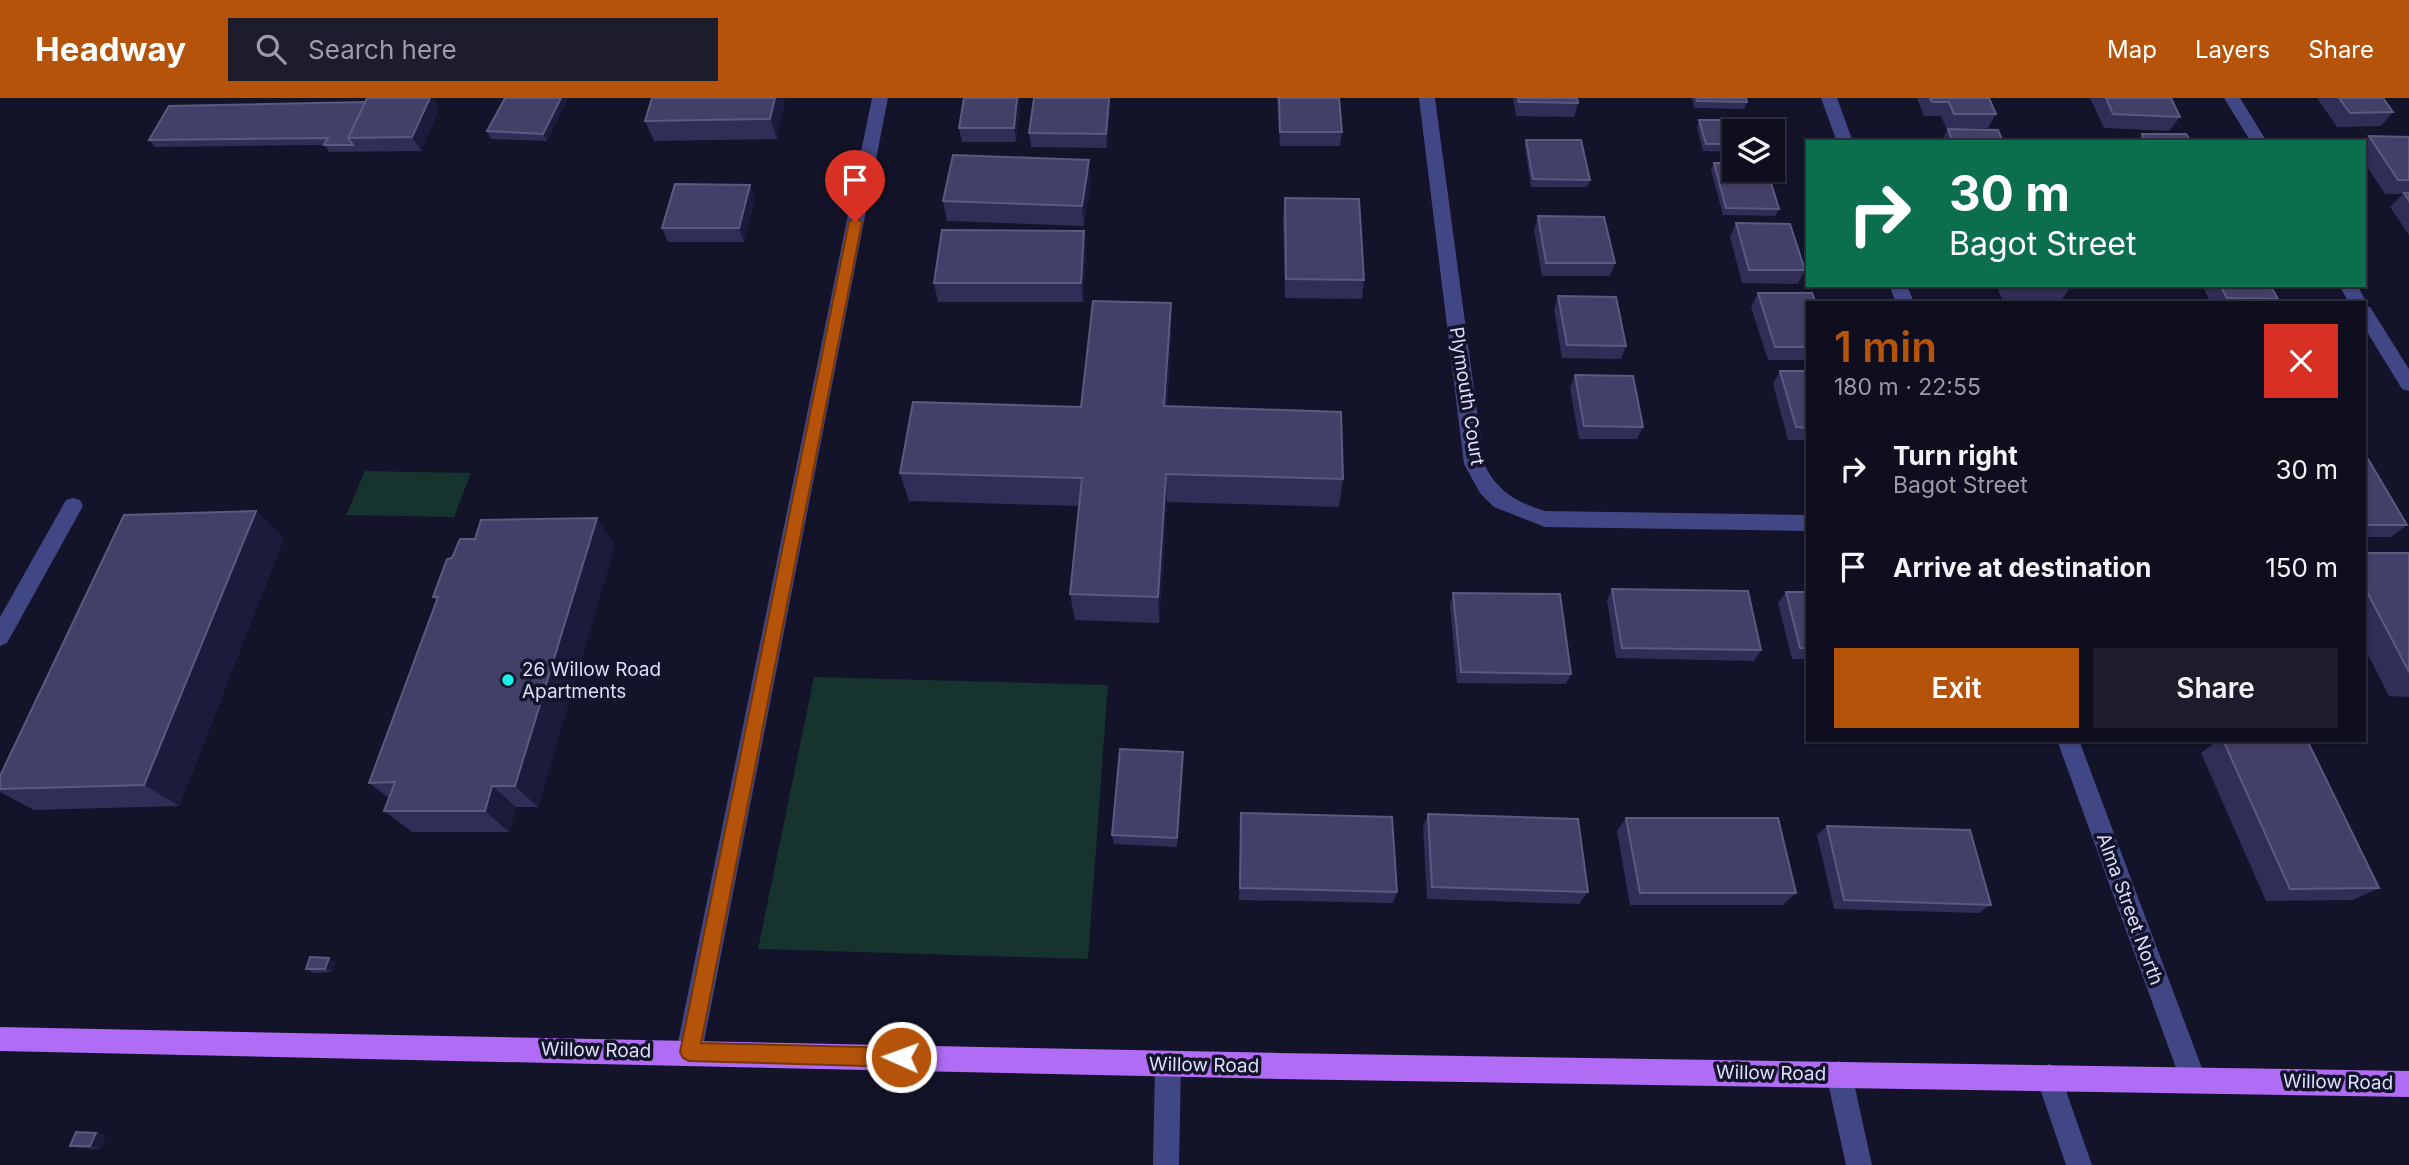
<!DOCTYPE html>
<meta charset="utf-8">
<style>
:root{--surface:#0e0e1f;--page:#1c1c2c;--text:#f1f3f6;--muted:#9b9ca4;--line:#2e2e3d;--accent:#b45309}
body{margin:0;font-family:Inter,sans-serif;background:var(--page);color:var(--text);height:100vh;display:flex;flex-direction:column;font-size:26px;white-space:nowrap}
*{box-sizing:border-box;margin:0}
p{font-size:23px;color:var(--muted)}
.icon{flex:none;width:38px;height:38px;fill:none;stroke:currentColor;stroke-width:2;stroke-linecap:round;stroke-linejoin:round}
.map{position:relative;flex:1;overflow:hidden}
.sheet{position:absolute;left:1806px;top:203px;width:560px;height:441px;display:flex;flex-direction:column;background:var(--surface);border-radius:0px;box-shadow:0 2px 5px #0004,0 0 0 2px var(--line)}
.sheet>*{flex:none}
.banner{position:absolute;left:1806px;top:42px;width:560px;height:147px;border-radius:0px;box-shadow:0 2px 5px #0004,0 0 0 2px var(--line);background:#0b6e4f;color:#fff;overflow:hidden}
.buttons{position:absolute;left:1722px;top:21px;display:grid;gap:14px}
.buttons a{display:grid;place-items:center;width:63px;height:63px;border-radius:0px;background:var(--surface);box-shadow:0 2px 5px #0004,0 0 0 2px var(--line);font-size:35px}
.pin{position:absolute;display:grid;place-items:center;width:60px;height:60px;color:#fff;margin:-72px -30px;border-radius:50% 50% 50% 0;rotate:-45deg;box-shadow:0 0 7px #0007}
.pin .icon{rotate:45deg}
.me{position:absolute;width:77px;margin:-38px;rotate:272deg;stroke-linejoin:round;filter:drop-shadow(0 0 5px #0008)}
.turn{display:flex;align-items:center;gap:24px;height:147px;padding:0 28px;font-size:32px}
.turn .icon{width:91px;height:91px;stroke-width:2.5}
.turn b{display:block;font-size:49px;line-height:60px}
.round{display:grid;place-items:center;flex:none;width:74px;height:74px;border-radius:0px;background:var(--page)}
.summary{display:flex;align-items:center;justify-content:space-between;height:119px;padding:0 28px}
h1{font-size:42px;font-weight:600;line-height:52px;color:var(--accent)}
.cta{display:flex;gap:14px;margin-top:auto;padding:14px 28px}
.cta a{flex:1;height:80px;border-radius:0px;background:var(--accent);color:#fff;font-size:28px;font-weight:600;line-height:80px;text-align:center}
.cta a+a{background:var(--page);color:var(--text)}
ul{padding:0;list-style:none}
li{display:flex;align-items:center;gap:21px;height:98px;padding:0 28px}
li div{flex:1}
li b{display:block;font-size:26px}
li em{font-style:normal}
header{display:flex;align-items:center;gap:42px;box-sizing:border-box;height:98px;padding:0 35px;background:var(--accent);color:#fff}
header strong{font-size:33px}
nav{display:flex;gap:38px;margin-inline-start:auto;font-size:24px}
.search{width:490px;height:63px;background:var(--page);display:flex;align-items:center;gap:18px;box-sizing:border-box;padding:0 24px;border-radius:0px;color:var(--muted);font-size:26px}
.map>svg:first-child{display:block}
.green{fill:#16332e}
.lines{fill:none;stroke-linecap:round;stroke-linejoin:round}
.minor{fill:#414785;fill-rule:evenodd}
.major{fill:#b06cf5;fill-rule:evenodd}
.wall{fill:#302d56}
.shaded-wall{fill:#1d1b3c}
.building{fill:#434068;stroke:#5b597f;stroke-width:2}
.route{fill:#b45309;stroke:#753606;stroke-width:2}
.poi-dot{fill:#17efe8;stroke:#131329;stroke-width:2.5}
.labels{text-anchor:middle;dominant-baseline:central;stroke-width:7;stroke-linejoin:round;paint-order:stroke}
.street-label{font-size:19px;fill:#ddddfd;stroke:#131329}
.poi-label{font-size:19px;fill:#ddddfd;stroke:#131329;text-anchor:start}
</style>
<header>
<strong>Headway</strong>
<div class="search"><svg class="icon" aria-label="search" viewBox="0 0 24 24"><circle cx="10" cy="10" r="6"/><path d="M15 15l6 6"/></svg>Search here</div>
<nav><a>Map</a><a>Layers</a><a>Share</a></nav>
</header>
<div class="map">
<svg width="2409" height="1067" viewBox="0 0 2409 1067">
<rect width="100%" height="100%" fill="#131329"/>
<g class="green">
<polygon points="365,373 471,375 454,419 346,417"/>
<polygon points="814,579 1108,587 1088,861 758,851"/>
</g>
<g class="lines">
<g class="minor">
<polygon points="872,0 888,0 702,954 698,963 689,967 680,963 676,954"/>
<path d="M1419,0h16l49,366c14,28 32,38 61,47l263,4v16l-263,-4 -51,-20 -14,-14 -16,-29z"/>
<polygon points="1821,0 1837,0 1853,44 1837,44"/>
<polygon points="2224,0 2240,0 2267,44 2251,44"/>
<polygon points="1889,187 1907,187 1914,205 1896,205"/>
<polygon points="2339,187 2357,187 2367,205 2365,208 2370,209 2409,271 2409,293 2402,291 2364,229 2364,205 2349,205"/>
<polygon points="73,400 80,402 83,408 7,545 0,548 0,519 66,402"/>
<polygon points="2057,642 2079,642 2206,981 2202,990 2193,994 2184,990 2180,981"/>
<polygon points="1168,953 1177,957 1181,966 1179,1067 1153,1067 1155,966 1159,957"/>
<polygon points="1839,963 1848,967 1852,976 1872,1067 1846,1067 1826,976 1830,967"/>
<polygon points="2049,966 2058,970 2092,1067 2066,1067 2036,979 2040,970"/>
</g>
<polygon class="major" points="0,929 1279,955 2409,973 2409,999 1279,981 0,953"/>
</g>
<g class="wall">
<polygon points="367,0 433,0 439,11 421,53 329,54 325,47 155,49 149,42 365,4"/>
<polygon points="568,0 547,43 491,41 487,33"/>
<polygon points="785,0 777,41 654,43 645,23"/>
<polygon points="964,0 1020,0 1020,6 1016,44 962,44 959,30"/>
<polygon points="1034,0 1110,0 1107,50 1031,49 1029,35"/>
<polygon points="1277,0 1339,0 1342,34 1340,48 1280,48"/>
<polygon points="1513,0 1577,0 1578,5 1574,19 1516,18"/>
<polygon points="1692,0 1746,0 1747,4 1744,11 1694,10"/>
<polygon points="1917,0 1989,0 1996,16 1988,30 1946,30 1941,18 1924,18"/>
<polygon points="2090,0 2171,0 2180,19 2169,33 2104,30"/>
<polygon points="2317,0 2383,0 2393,14 2381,28 2337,29"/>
<polygon points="1699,22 1734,33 1734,54 1703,53 1697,29"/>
<polygon points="1948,31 2003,44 1941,44"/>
<polygon points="2142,36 2191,44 2137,44"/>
<polygon points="2369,38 2409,39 2409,137 2390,109 2403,96 2385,96 2364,64 2364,44"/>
<polygon points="1526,42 1590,82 1587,89 1531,89 1525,49"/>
<polygon points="1714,65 1779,111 1775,118 1723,117 1711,72"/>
<polygon points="1091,82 1084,128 947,123 943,103"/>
<polygon points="750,87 755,100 744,144 668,144 662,130"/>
<polygon points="1285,100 1364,182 1362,201 1285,200 1283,119"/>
<polygon points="1538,118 1615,165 1610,178 1542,178 1534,132"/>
<polygon points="1736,125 1805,172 1798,186 1742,185 1730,139"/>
<polygon points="1086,152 1083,204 938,204 934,185"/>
<polygon points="1996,187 2069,187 2070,190 2060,204 2003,203"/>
<polygon points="2202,187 2270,187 2278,201 2274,205 2211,205"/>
<polygon points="1758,195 1808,205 1808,262 1768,262 1751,209"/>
<polygon points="1558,198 1626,248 1621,261 1562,260 1554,211"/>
<polygon points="1171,235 1167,309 1343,381 1339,409 1167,404 1159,525 1075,522 1070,496 1079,408 909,403 900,375 1081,309"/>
<polygon points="1780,273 1808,273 1808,342 1788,342 1773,286"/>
<polygon points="1575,277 1643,329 1637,341 1579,341 1570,290"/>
<polygon points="2364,361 2407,427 2391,439 2364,439"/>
<polygon points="256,413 284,440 179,708 34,712 0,694 0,678"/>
<polygon points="615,447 538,709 516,709 509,734 412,734 384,713 389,700 369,685 437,503 433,499"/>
<polygon points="2364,455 2409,455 2409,599 2389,598 2364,549"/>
<polygon points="1612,491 1761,552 1754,563 1616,560 1607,502"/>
<polygon points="1786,494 1808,494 1808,561 1792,561 1778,505"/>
<polygon points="1453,495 1571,576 1566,586 1457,585 1450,507"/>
<polygon points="2219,642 2307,642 2379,790 2353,802 2266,803 2201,655"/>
<polygon points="1183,664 1177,749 1114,746 1112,737"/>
<polygon points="1241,715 1397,794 1393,805 1239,802"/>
<polygon points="1428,716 1588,794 1579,806 1427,801 1423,729"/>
<polygon points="1626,720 1796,795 1783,807 1630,807 1617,733"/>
<polygon points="1827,728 1991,807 1979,815 1834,811 1817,737"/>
<polygon points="336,864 332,874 314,875 306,871"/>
<polygon points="96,1035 106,1037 100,1051 80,1050 70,1048"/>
</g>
<g class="shaded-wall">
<polygon points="430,0 433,0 439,11 421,53 412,39"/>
<polygon points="561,0 568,0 547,43 543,36"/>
<polygon points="775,0 785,0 777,41 770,21"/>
<polygon points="1017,0 1020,0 1020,6 1016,44 1014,30"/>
<polygon points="1109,0 1110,0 1111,6 1107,50 1106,36"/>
<polygon points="1089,62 1091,82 1084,128 1082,108"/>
<polygon points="750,87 755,100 744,144 739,130"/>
<polygon points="1084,133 1086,152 1083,204 1081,185"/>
<polygon points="1171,205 1171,235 1165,337 1164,308"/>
<polygon points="1166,376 1167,404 1159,525 1158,499"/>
<polygon points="256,413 284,440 179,708 144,687"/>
<polygon points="597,420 615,447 538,709 515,688"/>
<polygon points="1183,654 1183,664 1177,749 1177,740"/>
<polygon points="492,688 516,709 509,734 485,713"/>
<polygon points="329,860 336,864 332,874 325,871"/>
<polygon points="96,1035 106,1037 100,1051 90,1048"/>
</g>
<g class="building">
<polygon points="367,0 430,0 412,39 348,40"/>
<polygon points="505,0 561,0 543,36 487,33"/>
<polygon points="652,0 775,0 770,21 645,23"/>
<polygon points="964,0 1017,0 1014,30 959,30"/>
<polygon points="1034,0 1109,0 1106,36 1029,35"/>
<polygon points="1279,0 1339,0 1342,34 1280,34"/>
<polygon points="1518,0 1577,0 1578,5 1519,4"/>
<polygon points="1696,0 1746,0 1747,4 1697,3"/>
<polygon points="1930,0 1989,0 1996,16 1954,16 1949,4 1932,4"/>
<polygon points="2106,0 2171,0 2180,19 2113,16"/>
<polygon points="2339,0 2383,0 2393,14 2350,15"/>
<polygon points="365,4 348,40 353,47 324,47 328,40 149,42 169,8"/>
<polygon points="1699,22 1751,22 1755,33 1734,33 1734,46 1706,46"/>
<polygon points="1948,31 1998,32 2003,44 1953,44"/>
<polygon points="2142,36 2186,36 2191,44 2146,44"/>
<polygon points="2369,38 2409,39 2409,82 2398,82"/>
<polygon points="1526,42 1581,42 1590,82 1533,81"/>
<polygon points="953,57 1089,62 1082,108 943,103"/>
<polygon points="1714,65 1734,65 1734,72 1767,72 1779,111 1726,110"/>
<polygon points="675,86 750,87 739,130 662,130"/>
<polygon points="2404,95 2409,95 2409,103"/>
<polygon points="1285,100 1359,101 1364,182 1286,181"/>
<polygon points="1538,118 1604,119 1615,165 1546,165"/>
<polygon points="1736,125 1790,126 1805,172 1749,172"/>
<polygon points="942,132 1084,133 1081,185 934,185"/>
<polygon points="2011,187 2069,187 2070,190 2012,189"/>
<polygon points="2220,187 2270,187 2278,201 2227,200"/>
<polygon points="1758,195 1812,195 1816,205 1808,205 1808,249 1775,249"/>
<polygon points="1558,198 1616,199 1626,248 1567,247"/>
<polygon points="1093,203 1171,205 1164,308 1341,314 1343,381 1166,376 1158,499 1070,496 1082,380 900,375 913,304 1081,309"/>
<polygon points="1780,273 1808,273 1808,330 1796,329"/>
<polygon points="1575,277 1633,278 1643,329 1584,328"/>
<polygon points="2364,361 2368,361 2407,427 2364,427"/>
<polygon points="256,413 144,687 0,691 0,678 124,417"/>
<polygon points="597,420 515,688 492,688 485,713 384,713 395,684 369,685 438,499 433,499 447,461 452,460 460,441 475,441 481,422"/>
<polygon points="2364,455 2409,455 2409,574 2364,488"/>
<polygon points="1612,491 1748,493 1761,552 1622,550"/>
<polygon points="1786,494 1808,494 1808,550 1800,550"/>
<polygon points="1453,495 1560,496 1571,576 1461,574"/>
<polygon points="2223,642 2307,642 2379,790 2290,791"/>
<polygon points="1120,651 1183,654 1177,740 1112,737"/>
<polygon points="1241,715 1392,719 1397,794 1240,790"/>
<polygon points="1428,716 1578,721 1588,794 1432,789"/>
<polygon points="1626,720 1778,720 1796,795 1640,795"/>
<polygon points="1827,728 1970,732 1991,807 1844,802"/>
<polygon points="310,859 329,860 325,871 306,871"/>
<polygon points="76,1034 96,1035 90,1048 70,1048"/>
</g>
<polygon class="route" points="855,120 862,124 701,945 901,950 907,952 910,959 907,966 901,969 689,963 683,960 680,954 849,124"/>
<circle class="poi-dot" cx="508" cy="582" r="7"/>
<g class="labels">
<g class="street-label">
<text transform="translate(1467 298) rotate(81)">Plymouth Court</text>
<text transform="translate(2130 811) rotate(70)">Alma Street North</text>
<text transform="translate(596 952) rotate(1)">Willow Road</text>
<text transform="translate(1204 967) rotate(1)">Willow Road</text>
<text transform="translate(1771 975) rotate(1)">Willow Road</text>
<text transform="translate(2338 984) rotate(1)">Willow Road</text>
</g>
<g class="poi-label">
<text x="522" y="571">26 Willow Road<tspan x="522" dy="22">Apartments</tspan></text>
</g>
</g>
</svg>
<div class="buttons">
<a><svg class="icon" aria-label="layers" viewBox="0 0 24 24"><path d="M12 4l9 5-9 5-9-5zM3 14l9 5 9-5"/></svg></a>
</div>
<div class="pin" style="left:855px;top:124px;background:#d93025"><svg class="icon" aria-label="arrive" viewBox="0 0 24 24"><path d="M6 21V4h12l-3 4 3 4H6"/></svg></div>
<svg class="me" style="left:901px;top:959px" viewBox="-20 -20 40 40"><circle r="17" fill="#b45309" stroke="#fff" stroke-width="3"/><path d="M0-11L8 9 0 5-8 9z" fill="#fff"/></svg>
<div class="banner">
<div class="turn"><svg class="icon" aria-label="right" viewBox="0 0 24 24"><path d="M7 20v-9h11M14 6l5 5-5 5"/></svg><div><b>30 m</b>Bagot Street</div></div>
</div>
<section class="sheet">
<div class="summary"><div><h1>1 min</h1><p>180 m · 22:55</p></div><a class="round" style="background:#d93025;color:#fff"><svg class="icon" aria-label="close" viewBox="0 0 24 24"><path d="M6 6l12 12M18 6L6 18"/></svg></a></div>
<ul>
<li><svg class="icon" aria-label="right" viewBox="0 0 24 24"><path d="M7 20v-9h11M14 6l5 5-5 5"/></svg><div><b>Turn right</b><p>Bagot Street</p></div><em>30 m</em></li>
<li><svg class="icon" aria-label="arrive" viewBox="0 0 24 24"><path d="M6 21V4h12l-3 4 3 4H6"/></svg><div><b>Arrive at destination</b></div><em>150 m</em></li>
</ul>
<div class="cta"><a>Exit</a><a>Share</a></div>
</section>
</div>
